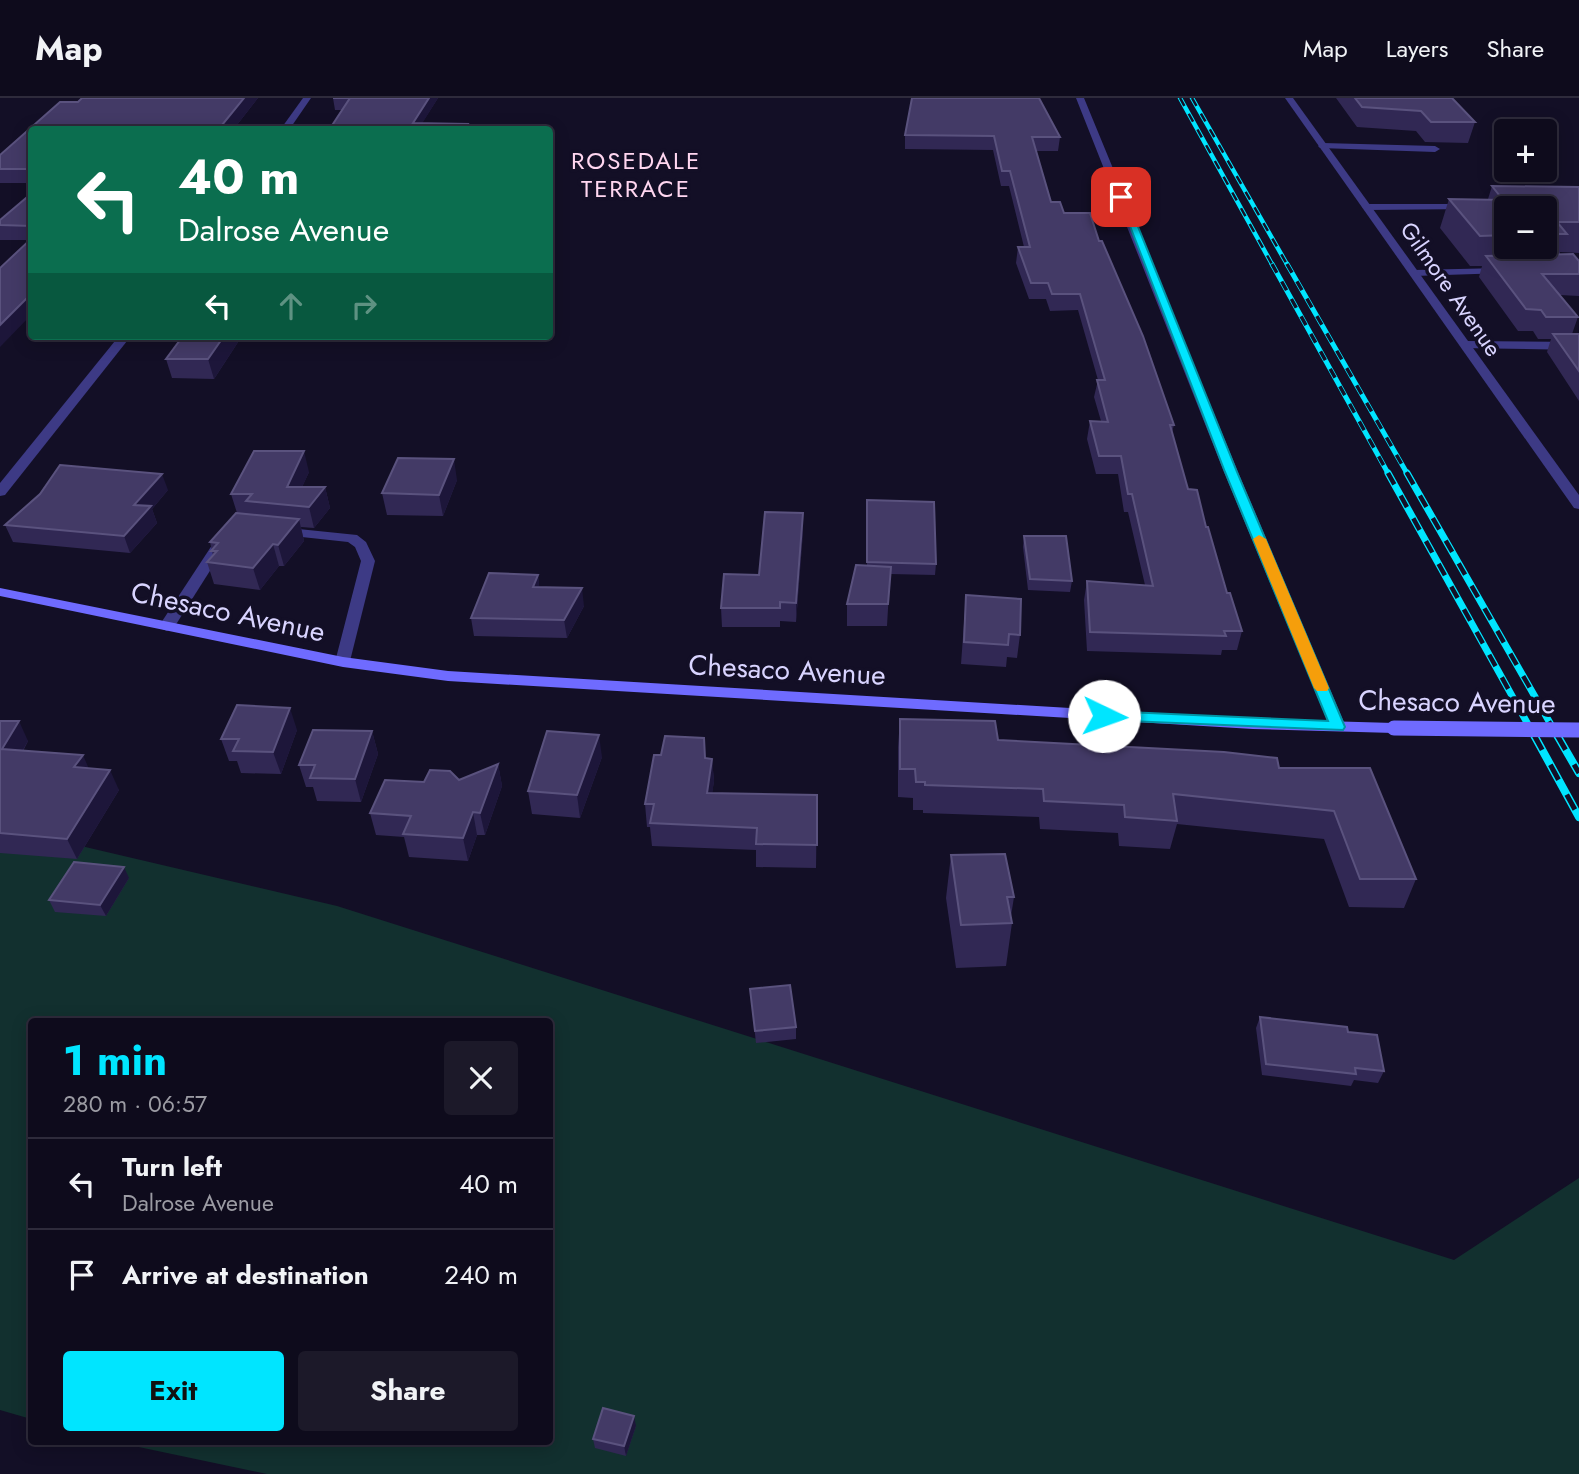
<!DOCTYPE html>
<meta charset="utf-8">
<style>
:root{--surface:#0e0b1c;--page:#1c1929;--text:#f1f3f6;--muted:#9b9ba3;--line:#2e2b3b;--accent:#00e5ff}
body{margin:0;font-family:Jost,sans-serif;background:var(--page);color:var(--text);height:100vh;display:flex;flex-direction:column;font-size:26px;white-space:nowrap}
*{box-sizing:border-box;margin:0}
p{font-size:23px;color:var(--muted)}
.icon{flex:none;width:38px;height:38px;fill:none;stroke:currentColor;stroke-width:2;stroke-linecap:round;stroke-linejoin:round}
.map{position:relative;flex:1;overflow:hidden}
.panel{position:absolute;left:28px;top:920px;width:525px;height:427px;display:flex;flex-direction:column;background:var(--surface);border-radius:7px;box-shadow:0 4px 18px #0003,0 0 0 2px var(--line)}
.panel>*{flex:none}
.top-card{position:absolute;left:28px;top:28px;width:525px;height:214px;border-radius:7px;box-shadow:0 4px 18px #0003,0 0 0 2px var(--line);background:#0b6e4f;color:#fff;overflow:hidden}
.controls{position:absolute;left:1494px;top:21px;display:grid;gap:14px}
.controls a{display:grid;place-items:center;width:63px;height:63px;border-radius:7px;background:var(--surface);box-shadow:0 4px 18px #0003,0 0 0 2px var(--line);font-size:35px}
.pin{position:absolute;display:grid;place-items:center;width:60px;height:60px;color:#fff;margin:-30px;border-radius:14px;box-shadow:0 4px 10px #0006}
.me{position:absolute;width:77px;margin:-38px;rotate:93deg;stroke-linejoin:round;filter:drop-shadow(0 0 5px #0008)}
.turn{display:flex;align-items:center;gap:24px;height:147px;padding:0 35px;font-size:32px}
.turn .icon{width:91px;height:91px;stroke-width:2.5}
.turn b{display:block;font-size:49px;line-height:60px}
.lanes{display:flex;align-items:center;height:66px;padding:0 35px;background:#0003;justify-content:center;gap:35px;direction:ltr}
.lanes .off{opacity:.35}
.round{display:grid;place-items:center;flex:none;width:74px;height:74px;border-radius:7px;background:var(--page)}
.head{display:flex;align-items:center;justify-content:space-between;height:119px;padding:0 35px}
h1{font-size:42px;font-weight:700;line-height:52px;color:var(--accent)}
.primary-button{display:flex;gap:14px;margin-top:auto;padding:14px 35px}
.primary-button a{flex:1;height:80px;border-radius:7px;background:var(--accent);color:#111;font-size:28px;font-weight:700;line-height:80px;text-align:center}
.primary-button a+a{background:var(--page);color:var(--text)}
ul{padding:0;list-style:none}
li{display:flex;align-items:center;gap:21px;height:91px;padding:0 35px;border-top:2px solid var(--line)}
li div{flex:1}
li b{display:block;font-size:26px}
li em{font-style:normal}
header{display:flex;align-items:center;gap:42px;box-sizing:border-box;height:98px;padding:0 35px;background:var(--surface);border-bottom:2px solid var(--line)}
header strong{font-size:33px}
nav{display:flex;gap:38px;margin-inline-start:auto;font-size:24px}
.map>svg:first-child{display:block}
.green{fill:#12302f}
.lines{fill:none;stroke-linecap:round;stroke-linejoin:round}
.lane{fill:#3d3a85;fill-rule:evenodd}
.street{fill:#3d3a85;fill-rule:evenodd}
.secondary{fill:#6f6bff;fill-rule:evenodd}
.rail-far3-casing{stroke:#00e5ff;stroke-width:4.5}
.rail-far2-casing{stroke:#00e5ff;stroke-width:5}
.rail-far1-casing{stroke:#00e5ff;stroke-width:7}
.rail-casing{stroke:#00e5ff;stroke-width:8}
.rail-far3{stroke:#130f26;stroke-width:2.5;stroke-dasharray:9;stroke-linecap:butt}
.rail-far2{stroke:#130f26;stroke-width:3.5;stroke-dasharray:10;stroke-linecap:butt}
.rail-far1{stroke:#130f26;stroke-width:4.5;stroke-dasharray:13;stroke-linecap:butt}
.rail{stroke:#130f26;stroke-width:5;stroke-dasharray:17;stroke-linecap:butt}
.secondary-bridge{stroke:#6f6bff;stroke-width:15}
.wall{fill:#312854;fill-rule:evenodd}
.shaded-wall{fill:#1d163a}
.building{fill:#433a66;stroke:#5a527e;stroke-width:2}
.route{fill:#00e5ff;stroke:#0095a6;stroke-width:2}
.slow{fill:#f59e0b}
.labels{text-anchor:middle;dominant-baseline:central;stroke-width:7;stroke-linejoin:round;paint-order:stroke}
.far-street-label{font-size:23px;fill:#d9d4ff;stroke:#130f26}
.far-neighbourhood-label{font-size:24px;letter-spacing:2px;fill:#ffd6f0;stroke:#130f26}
.street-label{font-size:28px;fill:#d9d4ff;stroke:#130f26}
</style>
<header>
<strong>Map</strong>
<nav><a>Map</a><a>Layers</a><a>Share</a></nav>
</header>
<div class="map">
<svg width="1579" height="1376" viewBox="0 0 1579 1376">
<rect width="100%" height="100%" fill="#130f26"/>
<polygon class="green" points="0,729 337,808 1454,1162 1579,1080 1579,1376 267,1376 115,1344 550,1344 550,924 32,924 31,1321 0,1312"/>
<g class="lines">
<g class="lane">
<polygon points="1323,45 1435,48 1440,51 1435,54 1320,50 1318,48"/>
<polygon points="1468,106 1472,107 1472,111 1367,112 1362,109 1367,106"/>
<polygon points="1502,170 1507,173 1506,175 1414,178 1409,175 1414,172"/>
<polygon points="1465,243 1579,244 1579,252 1461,250 1461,244"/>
<polygon points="279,429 357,437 366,444 375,463 349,567 337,567 335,564 361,463 355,449 348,444 274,436 274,430"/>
<polygon points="225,434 232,438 175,528 167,533 162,531 159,528 220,435"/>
</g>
<g class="street">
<polygon points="303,0 311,0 289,32 280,32"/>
<polygon points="1076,0 1084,0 1238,374 1346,629 1344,633 1332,633 1330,629 1224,374"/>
<polygon points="1285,0 1293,0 1579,397 1579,411 1574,410"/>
<polygon points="119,238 131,238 5,397 0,398 0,385"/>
</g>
<polygon class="secondary" points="0,490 343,559 448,573 1253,621 1394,625 1402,630 1394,635 1253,631 448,583 343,569 0,498"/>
<defs>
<g id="rail-far3">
<polyline points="1180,0 1273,168"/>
<polyline points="1192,0 1288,168"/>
</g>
<g id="rail-far2">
<polyline points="1272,166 1389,377"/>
<polyline points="1287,166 1408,377"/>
</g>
<g id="rail-far1">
<polyline points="1388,375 1535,639"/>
<polyline points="1407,375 1558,639"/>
</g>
<g id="rail">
<polyline points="1534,637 1579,719"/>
<polyline points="1557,637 1579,675"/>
</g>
</defs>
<use href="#rail-far3" class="rail-far3-casing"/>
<use href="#rail-far2" class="rail-far2-casing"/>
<use href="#rail-far1" class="rail-far1-casing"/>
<use href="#rail" class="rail-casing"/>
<use href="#rail-far3" class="rail-far3"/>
<use href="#rail-far2" class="rail-far2"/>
<use href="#rail-far1" class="rail-far1"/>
<use href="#rail" class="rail"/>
<polyline class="secondary-bridge" points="1394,630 1579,632"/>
</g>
<g class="wall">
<polygon points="82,0 258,0 233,32 32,32 32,85 0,85 0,57 60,4 78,4"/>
<polygon points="333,0 438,0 422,25 329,32 342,12 335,12"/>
<polygon points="1336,0 1452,0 1475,24 1468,45 1425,44 1416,33 1357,29"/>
<polygon points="905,37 1060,39 1058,53 1036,53 1051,104 1099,143 1174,327 1172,334 1188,391 1206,429 1227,495 1242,533 1237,552 1222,552 1221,557 1087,553 1084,502 1087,483 1145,487 1128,414 1124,414 1118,376 1096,376 1087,341 1090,323 1101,323 1094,299 1098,282 1078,212 1050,213 1046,201 1029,201 1016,165 1018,149 1024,149 1009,88 1001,88 993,52 905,51"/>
<path d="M1492,88l87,1v66l-19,-1v2l19,7v35l-19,-1 18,22 -6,17h7v67l-32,-49 4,-13h-13l-5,-8h-15l-39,-54 3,-11h-12l-30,-38 9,-29h39zM1507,110h38v39h-38z"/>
<polygon points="32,95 32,216 29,142 0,142 0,122"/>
<polygon points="242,238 214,281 172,280 166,261"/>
<polygon points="309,374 302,389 325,389 330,410 314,430 301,429 304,443 284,468 279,468 260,492 214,486 207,464 213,458 210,444 237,415 231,396"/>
<polygon points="457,382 443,418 387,417 382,395"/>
<polygon points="168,392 152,411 157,425 130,455 13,444 5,427"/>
<polygon points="867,413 936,466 935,477 890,476 887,528 847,528 847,506 867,468"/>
<polygon points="803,415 803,434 796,524 780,523 780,529 722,529 721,510 759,477"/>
<polygon points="1024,438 1072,483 1070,494 1028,492 1023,449"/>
<polygon points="538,477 539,489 584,508 567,540 474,538 471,520"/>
<polygon points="966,497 1020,537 1017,560 1007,559 1006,569 961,566"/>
<polygon points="900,621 998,642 1279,670 1370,670 1416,781 1404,810 1349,809 1324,741 1177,726 1170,751 1119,748 1118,735 1040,731 1039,719 923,715 923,712 913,712 913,700 898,699 898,649"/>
<polygon points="0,623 28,643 23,653 88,670 119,692 77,761 0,755"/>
<polygon points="297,632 281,676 241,675 237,663 229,663 221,641"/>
<polygon points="372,633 378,656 361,704 317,703 313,689 306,689 299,667"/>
<polygon points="661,657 712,661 714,683 712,695 817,697 816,770 756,769 756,752 652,748 650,729 647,729 645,706"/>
<polygon points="602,659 580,720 532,716 528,693"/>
<polygon points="498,666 502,688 485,737 477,737 468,763 409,759 404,739 376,737 370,715 424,684 459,682"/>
<polygon points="951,757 1014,799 1011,818 1012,825 1006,868 956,870 946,800"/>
<polygon points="129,780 106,818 55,814 49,802"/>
<polygon points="750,891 796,929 796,941 756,945"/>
<polygon points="1260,919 1348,934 1384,973 1378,985 1354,982 1351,988 1262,977 1256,930"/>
<polygon points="636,1328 626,1358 595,1350 593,1341"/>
</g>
<g class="shaded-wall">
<polygon points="244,0 258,0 233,32 218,32"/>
<polygon points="429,0 438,0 418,32 413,25"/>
<polygon points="32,195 32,216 0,249 0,227"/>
<polygon points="224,238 242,238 214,281 208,261"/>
<polygon points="304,353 309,374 294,407 287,389"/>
<polygon points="454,361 457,382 443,418 439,397"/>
<polygon points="162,376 168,392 152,411 157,425 130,455 124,438 134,407"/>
<polygon points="325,389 330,410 314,430 309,409"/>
<polygon points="803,415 803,434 796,524 796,505"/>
<polygon points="299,421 304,443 284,468 278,447"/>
<polygon points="273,446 279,468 260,492 253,470"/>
<polygon points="538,477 540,495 533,489"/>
<polygon points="582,490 584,508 567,540 564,522"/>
<polygon points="290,610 297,632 281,676 273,654"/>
<polygon points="19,623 28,643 12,671 2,651"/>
<polygon points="372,633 378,656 361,704 355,681"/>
<polygon points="599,637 602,659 580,720 577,697"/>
<polygon points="83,657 92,678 74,669"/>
<polygon points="712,661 714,683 709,718 707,695"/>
<polygon points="498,666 502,688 485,737 480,715"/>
<polygon points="110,672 119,692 77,761 67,741"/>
<polygon points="473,714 477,737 468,763 463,740"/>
<polygon points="124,769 129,780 106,818 100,807"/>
<polygon points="634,1318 636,1328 626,1358 624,1348"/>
</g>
<g class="building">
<polygon points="82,0 244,0 218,32 32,32 32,71 0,71 0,57 60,4 78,4"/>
<polygon points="333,0 429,0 413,25 468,26 466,32 329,32 350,0"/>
<polygon points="912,0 1039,0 1060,39 1032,39 1051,104 1060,104 1064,115 1090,115 1099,143 1102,143 1143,238 1174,327 1170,327 1188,391 1197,392 1206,429 1208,429 1227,495 1230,495 1242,533 1224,533 1226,538 1090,534 1087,483 1153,488 1132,396 1128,396 1121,358 1099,358 1090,323 1108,324 1097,282 1105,282 1080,196 1052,196 1048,185 1031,185 1018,149 1030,149 1010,73 1002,73 994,38 905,37"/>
<polygon points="1355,0 1452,0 1475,24 1431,24 1421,13 1362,9"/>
<polygon points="1492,88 1579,89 1579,124 1557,124 1567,136 1545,136 1545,110 1507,110 1507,137 1480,138 1449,101 1503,102"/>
<polygon points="32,95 32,128 0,127 0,122"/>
<polygon points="32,140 32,195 0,227 0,170"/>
<polygon points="1573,156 1579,163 1579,176 1542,176 1578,219 1546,219 1541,212 1526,211 1486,158"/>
<polygon points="1553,236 1579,236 1579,273"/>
<polygon points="183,238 224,238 208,261 166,261"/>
<polygon points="254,353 304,353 287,389 325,389 309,409 246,403 252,396 231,396"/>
<polygon points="398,360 454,361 439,397 382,395"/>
<polygon points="60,367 162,376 134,407 151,408 124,438 5,427 40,396"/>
<polygon points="867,402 934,404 936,466 867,464"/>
<polygon points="765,414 803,415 796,505 780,504 780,510 721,510 724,476 759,477"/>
<polygon points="236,415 299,421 278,447 273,446 253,470 207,464 217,453 211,453 218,445 210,444"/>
<polygon points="1024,438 1066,438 1072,483 1030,481"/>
<polygon points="856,467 891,469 888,506 847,506"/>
<polygon points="489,475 538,477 533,489 582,490 564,522 471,520"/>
<polygon points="966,497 1021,501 1020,537 1009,536 1008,547 964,544"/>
<polygon points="237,607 290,610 273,654 233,653 239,641 221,641"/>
<polygon points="900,621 995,623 998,642 1224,654 1277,660 1279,670 1370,670 1416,781 1360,781 1334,713 1173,696 1177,723 1125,719 1124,707 1044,703 1043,691 925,687 925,684 916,684 915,671 900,671"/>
<polygon points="0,623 19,623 2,651 83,657 74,669 110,672 67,741 0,735"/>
<polygon points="313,632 372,633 355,681 310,680 315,667 299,667"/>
<polygon points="547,633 599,637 577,697 528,693"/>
<polygon points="665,638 704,640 705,660 712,661 707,695 817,697 817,747 756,746 757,730 650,725 654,706 645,706 654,657 661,657"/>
<polygon points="498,666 480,715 473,714 463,740 403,736 411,718 370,715 385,682 424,684 430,672 450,673 459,682"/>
<polygon points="1005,756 1014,799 1007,799 1012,825 961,827 951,757"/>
<polygon points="74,764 124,769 100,807 49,802"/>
<polygon points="790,887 796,929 755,933 750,891"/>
<polygon points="1260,919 1347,929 1348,934 1377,937 1384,973 1355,970 1356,976 1266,966"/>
<polygon points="603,1310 634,1318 624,1348 593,1341"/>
</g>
<polygon class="route" points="1118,97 1126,99 1237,374 1345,629 1343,632 1104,622 1096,618 1104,613 1328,623 1225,374"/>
<polygon class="slow" points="1259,437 1266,441 1329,590 1327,593 1317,593 1314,590 1253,441"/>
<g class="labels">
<g class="far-street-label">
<text transform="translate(1451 191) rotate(55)">Gilmore Avenue</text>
</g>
<g class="far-neighbourhood-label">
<text x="636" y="62">ROSEDALE<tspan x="636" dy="28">TERRACE</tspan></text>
</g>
<g class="street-label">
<text transform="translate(228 514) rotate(12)">Chesaco Avenue</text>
<text transform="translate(787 572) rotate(3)">Chesaco Avenue</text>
<text transform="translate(1457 604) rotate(1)">Chesaco Avenue</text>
</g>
</g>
</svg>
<div class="controls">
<a>+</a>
<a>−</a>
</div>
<div class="pin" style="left:1121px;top:99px;background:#d93025"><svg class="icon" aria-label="arrive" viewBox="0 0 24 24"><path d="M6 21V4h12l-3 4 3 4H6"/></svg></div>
<svg class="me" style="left:1104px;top:618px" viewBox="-20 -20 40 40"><circle r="19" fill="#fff"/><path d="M0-13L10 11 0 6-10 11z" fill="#00e5ff"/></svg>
<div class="top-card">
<div class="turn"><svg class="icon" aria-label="left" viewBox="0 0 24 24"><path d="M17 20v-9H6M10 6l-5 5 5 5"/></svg><div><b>40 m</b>Dalrose Avenue</div></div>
<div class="lanes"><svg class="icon" aria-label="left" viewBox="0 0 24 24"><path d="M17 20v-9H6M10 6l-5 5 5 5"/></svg><svg class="icon off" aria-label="ahead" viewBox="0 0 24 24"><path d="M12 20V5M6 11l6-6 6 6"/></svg><svg class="icon off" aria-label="right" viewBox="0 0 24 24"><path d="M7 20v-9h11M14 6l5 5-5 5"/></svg></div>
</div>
<section class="panel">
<div class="head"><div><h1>1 min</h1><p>280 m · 06:57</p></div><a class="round"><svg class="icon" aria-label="close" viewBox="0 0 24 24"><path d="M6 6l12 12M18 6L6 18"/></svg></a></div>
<ul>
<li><svg class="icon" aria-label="left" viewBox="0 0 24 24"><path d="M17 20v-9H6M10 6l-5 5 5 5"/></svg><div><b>Turn left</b><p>Dalrose Avenue</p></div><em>40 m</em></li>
<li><svg class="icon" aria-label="arrive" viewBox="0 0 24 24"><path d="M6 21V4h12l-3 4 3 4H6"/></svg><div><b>Arrive at destination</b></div><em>240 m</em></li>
</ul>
<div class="primary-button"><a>Exit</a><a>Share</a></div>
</section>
</div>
